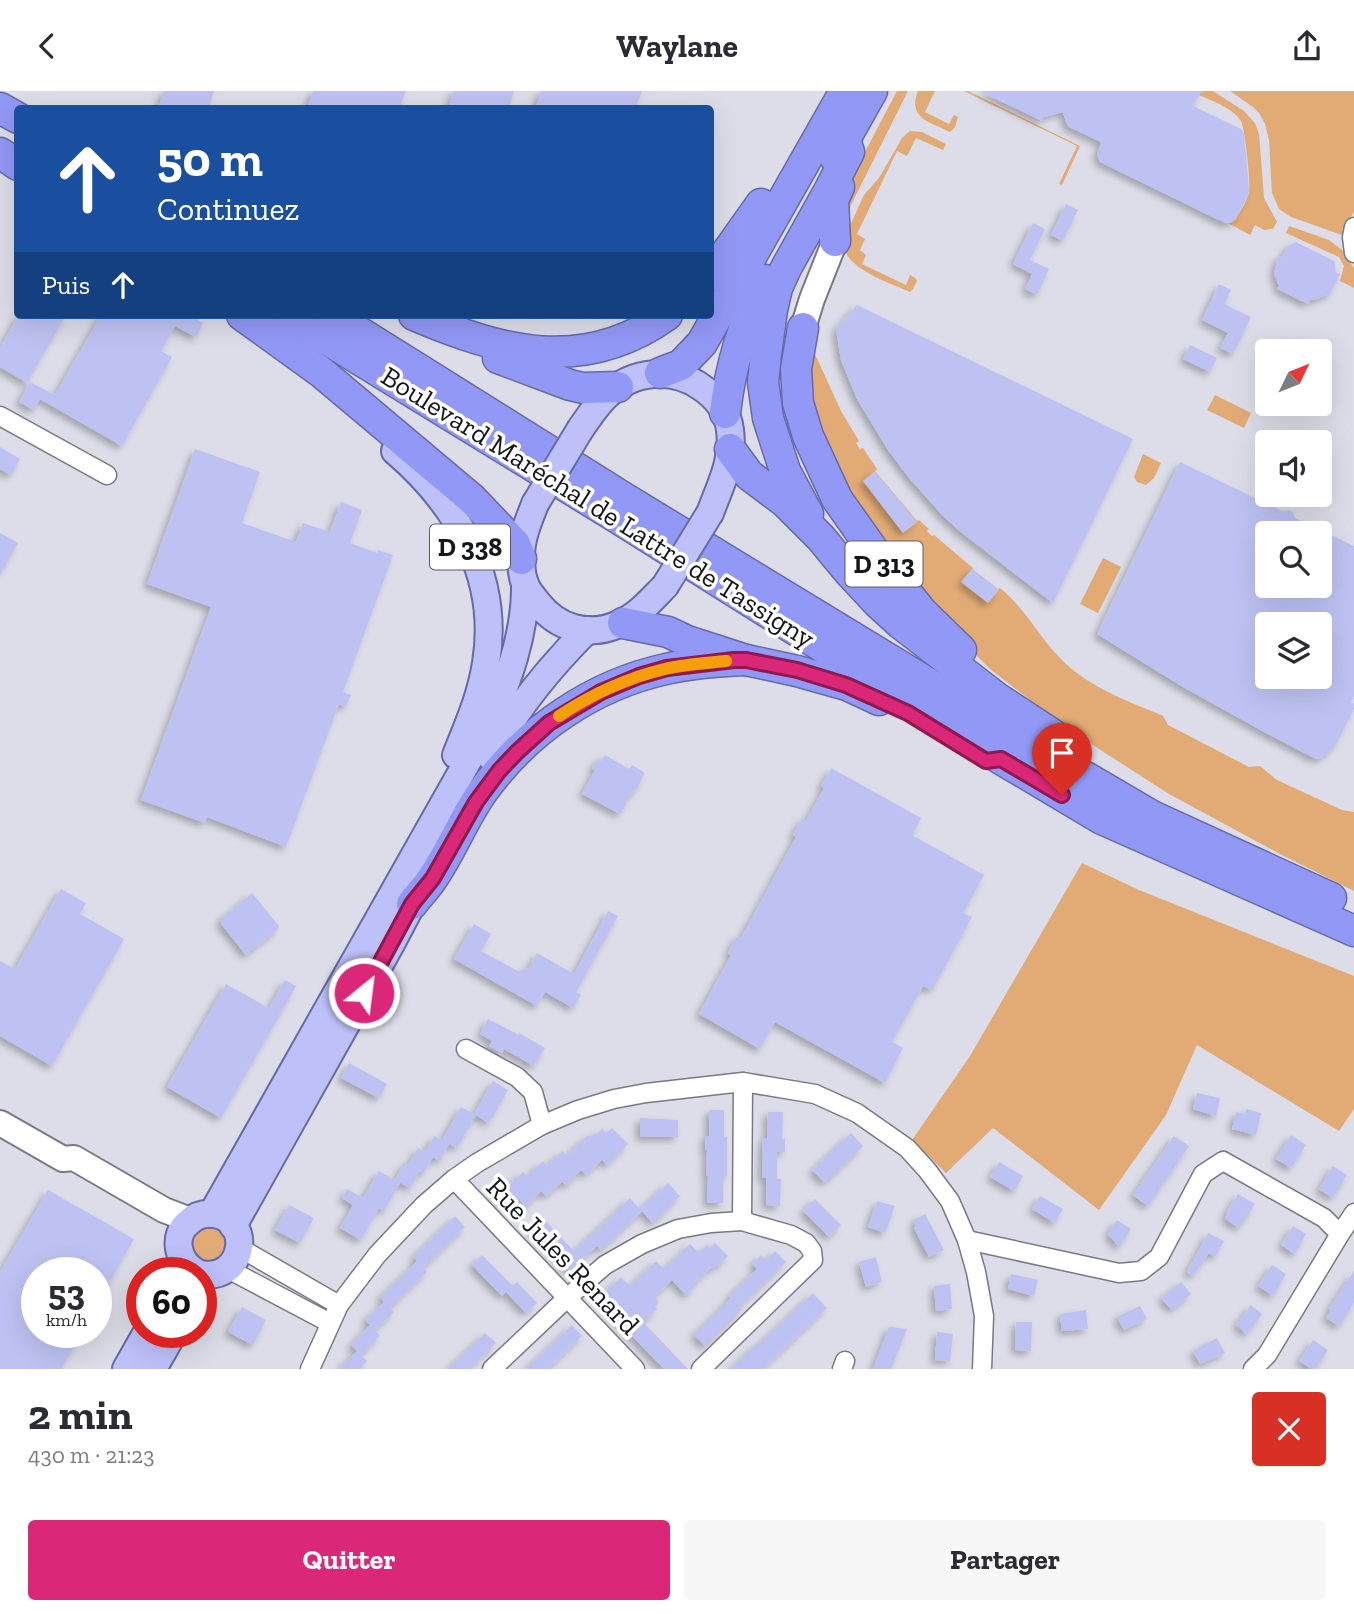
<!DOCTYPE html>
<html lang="fr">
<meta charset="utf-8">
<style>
:root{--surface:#fff;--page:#f7f7f7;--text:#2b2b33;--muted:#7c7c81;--accent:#db2777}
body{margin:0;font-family:"Zilla Slab",serif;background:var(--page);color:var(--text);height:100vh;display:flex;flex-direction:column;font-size:26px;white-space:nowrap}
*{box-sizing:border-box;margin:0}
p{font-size:23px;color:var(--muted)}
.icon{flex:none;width:38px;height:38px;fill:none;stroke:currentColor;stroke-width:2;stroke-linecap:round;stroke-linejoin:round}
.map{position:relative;height:1278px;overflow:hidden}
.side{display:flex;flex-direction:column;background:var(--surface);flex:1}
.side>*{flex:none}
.guide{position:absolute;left:14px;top:14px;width:700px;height:214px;border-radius:7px;box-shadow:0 7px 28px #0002;background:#1a4fa0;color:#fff;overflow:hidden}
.needle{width:46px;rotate:47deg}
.controls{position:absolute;left:1255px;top:248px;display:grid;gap:14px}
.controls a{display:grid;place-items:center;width:77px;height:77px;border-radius:7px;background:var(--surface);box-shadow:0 7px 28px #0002;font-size:35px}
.speed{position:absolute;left:21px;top:1166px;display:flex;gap:14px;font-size:35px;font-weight:700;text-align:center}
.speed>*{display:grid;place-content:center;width:91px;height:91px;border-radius:50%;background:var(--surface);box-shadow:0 7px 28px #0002;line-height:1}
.speed small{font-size:18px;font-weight:400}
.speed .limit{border:10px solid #d22;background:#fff;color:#111}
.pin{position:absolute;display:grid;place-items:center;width:60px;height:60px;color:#fff;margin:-72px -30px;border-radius:50% 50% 50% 0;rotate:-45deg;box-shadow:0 0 7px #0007}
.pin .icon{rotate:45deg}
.me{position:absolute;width:77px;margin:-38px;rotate:29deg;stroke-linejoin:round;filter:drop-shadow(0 0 5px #0008)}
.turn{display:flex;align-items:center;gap:24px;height:147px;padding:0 28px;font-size:32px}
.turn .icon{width:91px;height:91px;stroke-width:2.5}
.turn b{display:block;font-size:49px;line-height:60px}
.then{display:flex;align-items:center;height:66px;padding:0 28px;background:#0003;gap:14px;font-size:26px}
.round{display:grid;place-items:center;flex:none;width:74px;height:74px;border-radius:7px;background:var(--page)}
.summary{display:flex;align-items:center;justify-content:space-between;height:119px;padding:0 28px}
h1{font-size:42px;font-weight:700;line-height:52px}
.action{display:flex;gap:14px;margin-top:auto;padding:14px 28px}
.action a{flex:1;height:80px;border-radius:7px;background:var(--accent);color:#fff;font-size:28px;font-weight:700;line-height:80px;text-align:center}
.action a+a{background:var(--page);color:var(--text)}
header{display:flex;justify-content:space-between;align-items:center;height:91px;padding:0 28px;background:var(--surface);font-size:32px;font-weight:700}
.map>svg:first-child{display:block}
.green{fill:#e2ab76}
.building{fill:#bdc2f2;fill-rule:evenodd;filter:url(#shadow)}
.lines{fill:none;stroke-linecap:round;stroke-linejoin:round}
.street-casing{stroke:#787983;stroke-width:21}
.secondary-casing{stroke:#787983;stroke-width:28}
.primary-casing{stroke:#666aa8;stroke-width:30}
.highway-casing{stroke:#666aa8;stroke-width:33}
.street{stroke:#fff;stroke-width:18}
.secondary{stroke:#fff;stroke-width:24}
.primary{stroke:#bec1f9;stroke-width:26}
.highway{stroke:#9298f5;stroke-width:30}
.primary-bridge-casing{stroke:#666aa8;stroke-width:30;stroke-linecap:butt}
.primary-bridge{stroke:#bec1f9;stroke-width:26}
.route-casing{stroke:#8e194d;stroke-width:18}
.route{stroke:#db2777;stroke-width:12}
.slow{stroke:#f59e0b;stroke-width:12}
.labels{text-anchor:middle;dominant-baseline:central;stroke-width:7;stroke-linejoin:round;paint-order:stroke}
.shield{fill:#fff;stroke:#5b5c5e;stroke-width:2}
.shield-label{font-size:26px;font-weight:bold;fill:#151619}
.street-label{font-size:28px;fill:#151619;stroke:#fff}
</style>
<header><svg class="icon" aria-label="back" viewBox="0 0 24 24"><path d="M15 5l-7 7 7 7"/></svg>Waylane<svg class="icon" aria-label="share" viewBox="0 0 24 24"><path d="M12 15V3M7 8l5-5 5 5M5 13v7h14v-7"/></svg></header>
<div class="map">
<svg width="1354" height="1278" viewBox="0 0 1354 1278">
<defs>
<filter id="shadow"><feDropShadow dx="-4" dy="4" stdDeviation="3.5" flood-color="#0004"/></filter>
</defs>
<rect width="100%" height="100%" fill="#dcdde8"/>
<g class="green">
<polygon points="897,0 908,0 840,136 838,112"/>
<path d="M918,0h17l-10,21 24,12 5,-9 4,2 -3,10 -5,5c-20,-10 -43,-14 -32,-41z"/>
<polygon points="964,0 968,0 1080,55 1062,94 1059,93 1077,55"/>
<path d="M1202,0h11l31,20 11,12 4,11 5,64 13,24 -4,7 -9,1 -9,-5 -5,10 -22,-12c9,-3 19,-21 21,-31 2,-9 -4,-62 -8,-71 -8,-13 -29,-20 -42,-26z"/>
<polygon points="1230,0 1354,0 1354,121 1346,134 1342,144 1291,126 1279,118 1272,102 1269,49 1265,33 1259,22 1253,16"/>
<path d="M910,40l12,1 24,12 -3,6 -27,-12 -9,18 -10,-5 -40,83 8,5 -5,11 6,5 -4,9 44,21 4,-10 5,3 2,3 -4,8 -3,3c-22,-10 -68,-24 -67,-51l21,-46 15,-17 23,-40z"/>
<polygon points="1289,135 1329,149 1342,159 1354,177 1354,197 1340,190 1344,175 1339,166 1286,142"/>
<path d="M808,257l7,6 26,57 18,30 -3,2 4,6 3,-1 14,21 -2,2 42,50 2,-1 10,9 -2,2 5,5 2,-1 39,33 -1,1 26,20 2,-1c25,20 38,48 60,70 24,26 66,43 99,56l4,2 5,9 81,42 11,-1 17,14 65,30 12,2v79l-74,-37 -111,-60 -70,-45 -56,-39 -53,-41 -51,-51 -49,-53 -76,-126z"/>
<polygon points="1215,304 1251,322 1244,337 1207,319"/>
<polygon points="1143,363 1161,372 1154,387 1146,394 1137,391 1134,386"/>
<polygon points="1103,467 1121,476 1098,522 1080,513"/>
<polygon points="1082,772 1139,799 1354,885 1354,1018 1339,1040 1197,954 1166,1024 1099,1119 993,1037 946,1082 912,1049 970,965"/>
<polygon points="219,1131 232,1164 199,1177 186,1144 191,1137"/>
</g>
<g class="building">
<polygon points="164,0 214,0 208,18 158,18"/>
<polygon points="313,0 406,0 399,18 307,18"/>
<polygon points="454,0 514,0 508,18 448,18"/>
<polygon points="541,0 642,0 635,18 535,18"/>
<polygon points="980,0 1202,0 1193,15 1241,38 1244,43 1249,99 1248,104 1236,128 1231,132 1225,132 1100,71 1097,64 1101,51 1069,36 1066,31 1063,21 1044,26 1042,30"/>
<polygon points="1066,113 1078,119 1063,150 1051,144"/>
<polygon points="1033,132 1045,138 1030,169 1049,178 1037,204 1025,198 1032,183 1013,173"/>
<polygon points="1296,151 1334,170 1336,182 1340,183 1329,205 1326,204 1317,208 1310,209 1308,213 1277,198 1279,195 1274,183 1278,165 1282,166 1288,155"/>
<polygon points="1219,193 1231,199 1224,213 1251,226 1233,263 1220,257 1228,242 1202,229"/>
<polygon points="857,214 1133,348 1053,512 962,442 943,425 910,388 888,359 857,308 841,269 836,238"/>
<polygon points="19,224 66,224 27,292 0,276 0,257"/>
<polygon points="101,224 189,224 203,232 196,246 175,235 161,260 172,266 122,355 40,308 34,319 19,311 30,291 55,304"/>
<polygon points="1190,254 1217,267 1210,281 1183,268"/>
<polygon points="0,356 20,368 11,384 0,378"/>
<polygon points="195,358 260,381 242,432 296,451 303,432 330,441 341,411 362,419 350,452 377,462 378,459 393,464 343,601 351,604 346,616 339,613 286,756 207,726 205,732 141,709 211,516 147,493"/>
<path d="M1180,371l104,50 5,-2 4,2 2,6 59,28v150l-3,6 3,2v5l-19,37 -12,11 -7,2 -50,-26 -83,-46 -86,-53zM1267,443h53v52h-53zM1267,534h53v52h-53z"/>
<polygon points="875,380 917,431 903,442 863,390"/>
<polygon points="0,442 18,452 0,484"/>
<polygon points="972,478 999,499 988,512 961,491"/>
<polygon points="605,664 629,678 632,674 645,682 635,701 633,700 620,723 582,703 595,679 592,677 598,668 601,670"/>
<polygon points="831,677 921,727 912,744 984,784 963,822 972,826 932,899 923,895 892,951 903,957 885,992 775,931 760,958 699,923 731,864 728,862 737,845 741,847 796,746 793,744 802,727 806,730 824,697 821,695"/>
<polygon points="61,798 86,812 80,823 124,848 52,975 0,945 0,870 15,878"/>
<polygon points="252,802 279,835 277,839 246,864 221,833 221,828"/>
<polygon points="608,820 618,825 576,901 581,904 573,917 545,901 537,915 454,868 474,833 491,843 481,860 518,880 529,877 537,862 574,883"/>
<polygon points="285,889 296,895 221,1027 167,996 226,893 269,917"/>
<polygon points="488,928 519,944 519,942 545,957 534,975 504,958 502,962 489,955 492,950 480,943"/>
<polygon points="349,972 387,993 379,1007 341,987"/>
<polygon points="493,990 508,999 489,1032 474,1023"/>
<polygon points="1197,1002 1220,1007 1216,1025 1193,1018"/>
<polygon points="461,1016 476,1024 457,1057 449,1053 440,1070 433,1066 423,1083 420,1080 410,1097 395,1089 404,1072 408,1074 418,1057 425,1061 434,1045 442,1049"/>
<polygon points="1246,1018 1261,1022 1256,1044 1232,1038 1236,1021 1245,1023"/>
<polygon points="709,1019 724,1019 724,1046 727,1046 727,1085 723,1085 723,1112 707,1112 708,1085 706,1085 707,1059 705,1059 705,1045 709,1045"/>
<polygon points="768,1021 783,1021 782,1048 785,1048 785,1061 777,1061 777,1088 781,1088 780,1115 766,1114 766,1087 762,1087 763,1047 767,1047"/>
<polygon points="640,1027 678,1029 678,1046 640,1046"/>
<polygon points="612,1037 628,1053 607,1074 602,1069 586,1084 581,1079 566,1095 562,1091 546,1105 541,1100 526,1116 515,1105 505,1114 493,1101 503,1092 507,1096 523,1081 527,1085 543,1070 547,1075 562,1060 567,1064 587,1045 596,1044 602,1038 606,1042"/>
<polygon points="851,1042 863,1055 825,1092 812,1079"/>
<polygon points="1291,1044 1306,1054 1291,1077 1276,1068"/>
<polygon points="1174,1045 1189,1055 1148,1115 1133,1104"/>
<polygon points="999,1071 1023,1085 1014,1100 990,1086"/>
<polygon points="1333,1075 1347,1084 1333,1107 1319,1098"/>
<polygon points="379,1080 400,1092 384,1120 379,1117 361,1149 340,1137 353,1114 342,1107 347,1098 363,1107"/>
<polygon points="668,1092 680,1105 653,1132 642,1120 601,1159 597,1155 570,1181 532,1140 544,1128 574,1160 630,1107 640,1118"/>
<polygon points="48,1099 134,1148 96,1215 96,1181 37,1181 37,1241 82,1241 61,1278 0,1278 0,1181"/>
<polygon points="1238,1103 1255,1113 1239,1137 1225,1128 1227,1123 1226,1122"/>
<polygon points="1040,1105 1063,1118 1055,1132 1032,1118"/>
<polygon points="815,1108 841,1134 829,1146 803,1120"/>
<polygon points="877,1110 895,1115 885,1142 868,1136"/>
<polygon points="289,1114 314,1127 300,1152 275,1139"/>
<polygon points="925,1123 944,1159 929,1166 914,1137 916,1135 914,1129"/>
<polygon points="455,1125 465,1136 423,1177 417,1171 427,1181 390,1217 394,1221 375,1239 370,1234 380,1245 361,1264 367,1270 359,1278 339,1278 357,1260 351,1253 370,1234 365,1229 384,1211 380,1206 417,1170 413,1166"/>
<polygon points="1117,1129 1131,1138 1119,1156 1108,1143"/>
<polygon points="1293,1135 1306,1143 1295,1163 1281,1154"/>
<polygon points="1208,1142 1224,1150 1215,1166 1209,1162 1193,1185 1187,1181"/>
<polygon points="715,1152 728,1165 718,1175 717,1174 713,1178 711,1177 693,1194 695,1196 686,1204 672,1189 654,1206 659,1211 655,1216 657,1218 643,1231 688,1278 664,1278 608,1220 612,1217 601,1205 621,1186 630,1195 656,1170 664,1178 690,1153 699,1162 707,1154 710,1157"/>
<polygon points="775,1160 786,1171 739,1216 742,1218 705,1255 694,1244 731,1207 729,1205 757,1178 752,1173 761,1164 766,1169"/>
<polygon points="482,1164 513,1195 510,1197 517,1191 537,1212 526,1222 506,1201 502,1205 472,1174"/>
<polygon points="876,1166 882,1191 866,1196 859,1171"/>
<polygon points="1272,1174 1286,1183 1273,1205 1258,1195"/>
<polygon points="1354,1180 1354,1212 1339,1235 1326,1227 1331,1219 1329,1218"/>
<polygon points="1011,1183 1038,1189 1034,1205 1008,1198"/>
<polygon points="1181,1191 1191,1203 1172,1219 1161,1207"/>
<polygon points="950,1193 952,1218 936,1220 934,1195"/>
<polygon points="813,1202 827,1217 785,1257 762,1278 730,1278 758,1252 759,1253"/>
<polygon points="1251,1214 1262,1223 1247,1243 1236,1234"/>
<polygon points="1140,1215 1147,1228 1124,1239 1117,1226"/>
<polygon points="242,1216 266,1229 253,1254 228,1241"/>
<polygon points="1086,1219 1088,1238 1062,1240 1060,1223"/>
<polygon points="1016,1231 1032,1231 1031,1260 1015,1259"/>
<polygon points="572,1234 582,1245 548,1278 526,1278"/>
<polygon points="889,1236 907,1238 891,1278 873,1278"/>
<polygon points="937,1241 953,1243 950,1270 935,1269"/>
<polygon points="485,1242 496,1252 469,1278 448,1278"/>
<polygon points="1217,1247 1225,1262 1200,1273 1193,1260"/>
<polygon points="1313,1249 1328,1259 1315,1278 1312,1278 1299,1270"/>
</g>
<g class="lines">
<defs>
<g id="street">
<polyline points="1354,136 1352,146 1354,162"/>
<polyline points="0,325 107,384"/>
<polyline points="466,958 517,986 533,1001 542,1034"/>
<polyline points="454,1088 635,1278"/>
<polyline points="742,1130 743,991"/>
<polyline points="1340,1143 1354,1122"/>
<polyline points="967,1149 1119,1182 1141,1180 1159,1166 1203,1083 1223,1070 1324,1127 1340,1143 1267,1264 1253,1278"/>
<polyline points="240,1157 339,1214"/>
<polyline points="228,1178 330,1232"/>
<polyline points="310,1278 339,1214 377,1164 424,1114 454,1088 477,1072 542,1034 578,1019 614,1008 646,1002 743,991 815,1003 857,1022 907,1057 927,1079 950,1110 967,1149 976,1181 984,1225 982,1278"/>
<polyline points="492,1278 567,1207 605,1174 642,1153 678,1138 711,1132 742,1130 791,1144 806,1152 812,1160 813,1169 701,1278"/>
<polyline points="842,1278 845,1270"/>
</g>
<g id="secondary">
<polyline points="803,237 812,208 835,150"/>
<polyline points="0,1032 63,1068 74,1067 164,1119 190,1129"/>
</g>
<g id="primary">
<path d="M581,337c8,-11 16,-24 26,-33 27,-25 65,-28 94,-8 15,10 27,25 29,43 4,30 -10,56 -20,83"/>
<path d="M395,360c63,54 105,127 91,212 -5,33 -18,62 -30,92"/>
<path d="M535,413c-7,18 -14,34 -14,53 0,8 1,19 4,27 2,6 8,13 12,18 20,26 51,36 82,22 19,-8 32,-24 46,-38"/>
<path d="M490,665c25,-46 60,-89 97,-126"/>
<path d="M212,1123l275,-487c21,-43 39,-96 38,-143"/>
<polyline points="233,1135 390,855 412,813 419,794"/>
<path d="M196,1181c-18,-10 -25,-36 -7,-50 7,-7 16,-9 25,-8 40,6 30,68 -13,60"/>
<polyline points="126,1278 147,1241"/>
<polyline points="153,1278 174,1241"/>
</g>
<g id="highway">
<polyline points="0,17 18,27"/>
<polyline points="0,62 18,74"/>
<polyline points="835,66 872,0"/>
<polyline points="835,150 833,109 839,96"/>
<polyline points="710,185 761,113"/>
<polyline points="242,224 321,281 472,408 515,453 521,468"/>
<polyline points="287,224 616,426 1001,668 1102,728 1354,840"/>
<polyline points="332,224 624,407 997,634 1152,725 1331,807"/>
<path d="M414,224c87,37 169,60 253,0"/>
<polyline points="803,237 796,278 798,312 808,345 837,408 878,466 922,521 961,559"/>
<polyline points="498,267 570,294 583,297 618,296"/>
<polyline points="660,282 681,274 702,252 845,0"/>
<path d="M725,322c5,-45 19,-94 40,-133"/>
<polyline points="730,358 749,384 785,411 821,447 849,481 878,512 901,533 997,607 1061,649"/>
<polyline points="808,423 785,380 768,327 763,291 766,263 772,219 777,197 786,177 829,100 849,61 845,49"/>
<polyline points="623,532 668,541 687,550 746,569 797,580 847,594 879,609"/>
<path d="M412,813c6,-8 14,-16 20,-25 19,-27 31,-60 51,-88 44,-61 110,-106 183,-122 26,-6 53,-8 80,-9"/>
</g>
</defs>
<use href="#street" class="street-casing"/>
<use href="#secondary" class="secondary-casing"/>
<use href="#primary" class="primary-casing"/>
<use href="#highway" class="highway-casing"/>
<use href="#street" class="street"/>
<use href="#secondary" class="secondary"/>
<use href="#primary" class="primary"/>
<use href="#highway" class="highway"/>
<defs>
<g id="primary-bridge">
<polyline points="535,413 581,337"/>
<polyline points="665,495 710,422"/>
</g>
</defs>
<use href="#primary-bridge" class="primary-bridge-casing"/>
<use href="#primary-bridge" class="primary-bridge"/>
</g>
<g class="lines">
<defs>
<polyline id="route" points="364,902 412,813 433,787 476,711 499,680 517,661 549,632 601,601 639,585 667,577 734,569 746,569 797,579 846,594 908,622 986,670 1001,668 1062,704"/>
</defs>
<use href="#route" class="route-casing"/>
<use href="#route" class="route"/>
<path class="slow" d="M559,625c33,-22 68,-38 106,-47 20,-5 41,-6 61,-8"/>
</g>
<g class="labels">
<g class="shield">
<rect x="430" y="433.5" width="80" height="45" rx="5"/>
<rect x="845.5" y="450.5" width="77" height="45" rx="5"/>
</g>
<g class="shield-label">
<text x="470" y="456">D 338</text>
<text x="884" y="473">D 313</text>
</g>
<g class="street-label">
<text transform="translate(598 416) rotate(32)">Boulevard Maréchal de Lattre de Tassigny</text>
<text transform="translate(563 1165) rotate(46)">Rue Jules Renard</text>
</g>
</g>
</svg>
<div class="controls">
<a><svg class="needle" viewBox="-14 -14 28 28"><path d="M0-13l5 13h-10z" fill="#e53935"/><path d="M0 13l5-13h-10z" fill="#7c7c81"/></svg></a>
<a><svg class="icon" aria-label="sound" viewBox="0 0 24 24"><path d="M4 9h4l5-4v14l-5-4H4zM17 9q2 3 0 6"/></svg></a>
<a><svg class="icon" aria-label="search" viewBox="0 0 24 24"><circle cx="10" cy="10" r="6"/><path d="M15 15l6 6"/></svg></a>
<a><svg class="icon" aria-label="layers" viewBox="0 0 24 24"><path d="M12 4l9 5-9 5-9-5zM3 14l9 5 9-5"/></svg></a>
</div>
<div class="speed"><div>53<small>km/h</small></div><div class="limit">60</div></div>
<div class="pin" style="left:1062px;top:704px;background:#d93025"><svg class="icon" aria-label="arrive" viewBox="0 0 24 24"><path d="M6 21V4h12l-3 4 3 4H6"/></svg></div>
<svg class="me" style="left:364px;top:902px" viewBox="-20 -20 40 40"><circle r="17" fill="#db2777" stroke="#fff" stroke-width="3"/><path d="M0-11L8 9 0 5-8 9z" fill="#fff"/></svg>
<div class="guide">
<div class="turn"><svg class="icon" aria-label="ahead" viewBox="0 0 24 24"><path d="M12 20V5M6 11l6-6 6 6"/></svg><div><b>50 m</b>Continuez</div></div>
<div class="then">Puis<svg class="icon" aria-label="ahead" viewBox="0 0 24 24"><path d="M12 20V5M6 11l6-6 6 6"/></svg></div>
</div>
</div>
<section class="side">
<div class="summary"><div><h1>2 min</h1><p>430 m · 21:23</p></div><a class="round" style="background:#d93025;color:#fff"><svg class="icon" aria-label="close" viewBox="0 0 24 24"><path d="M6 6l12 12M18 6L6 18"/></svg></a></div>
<div class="action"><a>Quitter</a><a>Partager</a></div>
</section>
